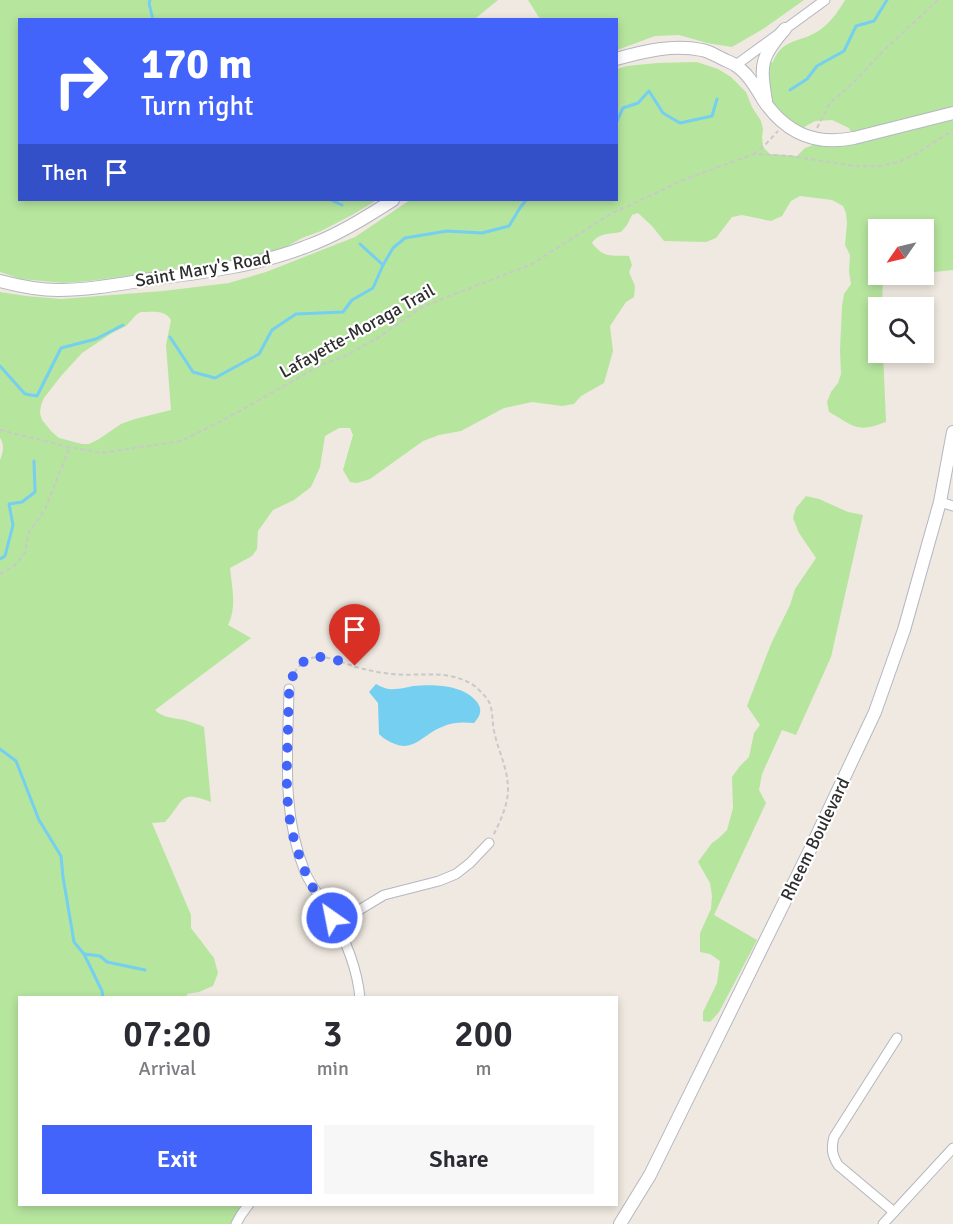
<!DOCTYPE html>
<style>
:root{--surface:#fff;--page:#f7f7f7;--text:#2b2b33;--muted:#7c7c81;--accent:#4264fb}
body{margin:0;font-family:Signika,sans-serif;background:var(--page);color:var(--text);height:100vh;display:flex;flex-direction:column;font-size:22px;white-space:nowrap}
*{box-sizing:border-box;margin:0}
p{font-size:20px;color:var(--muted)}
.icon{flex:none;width:33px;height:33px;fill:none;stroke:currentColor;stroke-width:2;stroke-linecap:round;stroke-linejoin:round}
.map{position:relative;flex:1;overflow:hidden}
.side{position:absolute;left:18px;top:996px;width:600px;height:210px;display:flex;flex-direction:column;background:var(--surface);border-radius:0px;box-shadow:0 3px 9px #0003}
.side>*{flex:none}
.hud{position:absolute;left:18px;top:18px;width:600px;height:183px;border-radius:0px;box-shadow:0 3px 9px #0003;background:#4264fb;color:#fff;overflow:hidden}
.needle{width:39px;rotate:236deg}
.fabs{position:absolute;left:868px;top:219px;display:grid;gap:12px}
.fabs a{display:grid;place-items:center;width:66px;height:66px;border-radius:0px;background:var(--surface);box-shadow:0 3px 9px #0003;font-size:30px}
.pin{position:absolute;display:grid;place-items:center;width:51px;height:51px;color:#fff;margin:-62px -26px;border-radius:50% 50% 50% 0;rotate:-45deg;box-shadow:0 0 6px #0007}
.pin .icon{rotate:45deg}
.me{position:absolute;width:66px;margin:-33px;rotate:327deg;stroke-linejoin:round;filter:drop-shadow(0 0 4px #0008)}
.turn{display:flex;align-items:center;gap:21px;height:126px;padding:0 24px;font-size:27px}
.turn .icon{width:78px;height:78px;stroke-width:2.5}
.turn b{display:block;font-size:42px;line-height:51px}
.then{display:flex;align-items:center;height:57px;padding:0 24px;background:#0003;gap:12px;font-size:22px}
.eta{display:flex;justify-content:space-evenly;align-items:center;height:102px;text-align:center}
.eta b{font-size:36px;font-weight:600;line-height:42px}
.action{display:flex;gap:12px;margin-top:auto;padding:12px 24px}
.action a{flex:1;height:69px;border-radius:0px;background:var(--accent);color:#fff;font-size:24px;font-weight:600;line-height:69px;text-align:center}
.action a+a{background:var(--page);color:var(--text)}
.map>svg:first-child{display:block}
.green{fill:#b6e59e;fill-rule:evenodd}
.water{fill:#75cff0}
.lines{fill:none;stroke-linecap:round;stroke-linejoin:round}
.stream{stroke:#75cff0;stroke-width:3}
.minor-casing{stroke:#b4b7c1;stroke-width:11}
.tertiary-casing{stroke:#b4b7c1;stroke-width:14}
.path{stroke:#c9c9c9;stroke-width:2;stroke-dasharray:4.5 3;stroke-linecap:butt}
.minor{stroke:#fff;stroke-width:9}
.tertiary{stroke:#fff;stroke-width:12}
.route{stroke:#4264fb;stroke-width:10;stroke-dasharray:0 18}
.labels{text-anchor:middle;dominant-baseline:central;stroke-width:4.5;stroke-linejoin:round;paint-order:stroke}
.street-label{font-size:18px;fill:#2e2e2e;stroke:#fff}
</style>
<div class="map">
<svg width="953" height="1224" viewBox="0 0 953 1224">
<rect width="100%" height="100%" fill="#efe9e1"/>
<g class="green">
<polygon points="0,0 498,0 476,18 477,20 20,20 20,200 377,200 352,215 321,231 302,238 280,250 232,261 90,281 64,283 21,279 0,272"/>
<polygon points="528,0 804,0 763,29 732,47 707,43 679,35 655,36 617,50 616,20 540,19"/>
<path d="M845,0h108v270l-19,2h-10v-42h-45v44l4,1 -1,32 -3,1v44l4,1 3,69c-30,11 -30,5 -57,-10l-2,-10 4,-10 7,-9 3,-9 -1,-24 2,-44 2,-12 7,-10 -2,-13 1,-16 -5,-10 2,-22 -1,-10 -3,-7 -11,-6 -32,-4 -9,5 -9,15 -11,5 -29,-6 -10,2 -16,21 -10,4 -42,-1 -12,-15 -14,-13 -6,2 -5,10 -6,7c-11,2 -23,1 -29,11 13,16 19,12 37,13l3,9 -3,7 6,14 -1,11 -8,5 -16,24 3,25 -9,32 -23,13 -7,8 -12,2 -30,-4 -28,6 -43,23 -22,4 -16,6 -53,38 -13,4 -7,-1 -7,-12 10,-35 -3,-7h-11l-14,8 -5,31 -9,20 -17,13 -21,10 -15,21 -1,18 -5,7 -22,12c2,20 7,39 -2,57l23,13 -96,72c8,8 19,8 29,10 7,2 14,4 20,7l7,75c-33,-13 -27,0 -46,20l-13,1 39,92v13l23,30 4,15 -5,13 -14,6 -12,2v3l-167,1v206l229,1 -13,19h-236v-764c3,-8 5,-15 0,-22v-146l26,4 35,3 102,-8 66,-8 37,-11 89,-35 55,-37h206l1,-131 10,-3 30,-3 40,-1 21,7 13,8 15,15 6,15 9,14 2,8 -1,8 1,10 7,7 27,2 8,-8 8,-3 4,-6 37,-1 -5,-10 -17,-8 -17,1 -9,5 -8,7 -26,-20 -9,-49 10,-2c9,-22 22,-19 40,-28 15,-7 24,-21 32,-34zM141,312c10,0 24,-3 30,8l-5,25 5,65 -36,9 -14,5 -22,15 -10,5h-7l-23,-6 -7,-6 -10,-12 -2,-7 1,-8 3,-7 17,-22 21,-23 30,-20 14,-7 11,-12z"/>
<polygon points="806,496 819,499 848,512 863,515 831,657 796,735 782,730 762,774 759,790 766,803 714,915 757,940 719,1012 710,1022 703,1021 703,1012 717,983 720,961 710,954 700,952 700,933 711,909 712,896 710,883 698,862 712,843 719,838 727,830 733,808 732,777 740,766 749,757 754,733 760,725 747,706 771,644 790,605 795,589 816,558 799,533 793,518 796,508"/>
</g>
<path class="water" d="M376,684c6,3 11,6 18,5 7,0 13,-2 19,-3 20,-2 50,-2 64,16 6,8 3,14 -3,21 -12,-1 -22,-1 -32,4 -17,6 -28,25 -47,17 -7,-3 -11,-5 -16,-10l-1,-31 -9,-11z"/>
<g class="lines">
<g class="stream">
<polyline points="150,0 149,3 153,20"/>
<polyline points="790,90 807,79 817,66 844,51 856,26 874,21 887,0"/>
<polyline points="616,123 623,108 638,103 649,91 663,113 680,123 712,116 717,99"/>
<polyline points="331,200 342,205"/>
<polyline points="360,244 383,265"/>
<polyline points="170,337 193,372 215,378 259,354 272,330 296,314 343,312 352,300 373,288 383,265 393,248 405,238 447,231 482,233 509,226 520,208 526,200"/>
<polyline points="0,366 25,394 37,396 61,348 96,339 123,325"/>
<polyline points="0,559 5,556 13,525 9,504 22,502 35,492 34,461"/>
<polyline points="0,749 16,761 39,820 61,856 63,877 74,942 84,954 102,991 103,998"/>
<polyline points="84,954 100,956 107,962 145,970"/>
</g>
<defs>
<g id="minor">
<polyline points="736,65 825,0"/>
<polyline points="940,502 953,506"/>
<path d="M289,689c-1,62 -8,124 16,183 6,14 16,26 24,39 16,27 28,55 31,87"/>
<polyline points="336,924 384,895 439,881 456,874 470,863 489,843"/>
<path d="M894,1212l-56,-47c-6,-10 -7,-17 -4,-28l63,-99"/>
<polyline points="236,1224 241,1215 249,1204"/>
<polyline points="883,1224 953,1148"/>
</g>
<g id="tertiary">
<path d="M616,59c29,-8 57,-15 86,-9 7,1 14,6 21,9 4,2 9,4 12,6 13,8 21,23 29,36 22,32 51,45 90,37l99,-25"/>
<path d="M766,101c-6,-36 -6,-44 19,-72"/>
<path d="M0,281c19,5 38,9 58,9 34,0 67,-7 100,-12 50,-6 100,-13 147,-31 31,-11 60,-29 88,-47"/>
<polyline points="620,1224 650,1175 809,852 875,712 904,630 940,502 953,432"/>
</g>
</defs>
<use href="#minor" class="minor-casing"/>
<use href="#tertiary" class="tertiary-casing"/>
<g class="path">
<polyline points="817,128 830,103 854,82 884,50 938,0"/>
<polyline points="754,154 764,146 778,131"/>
<polyline points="0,430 69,447 101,453 181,441 229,417 321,365 345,356 376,339 424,306 532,264 609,215 683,180 754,154 790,156 855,166 880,166 898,162 914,155 953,130"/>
<polyline points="0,574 14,566 25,553 28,534 45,509 69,449"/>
<path d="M292,680c2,-10 10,-19 20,-22 15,-4 30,5 44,9 12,3 24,6 36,7 28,3 58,-6 84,13 5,5 11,10 14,17 3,9 2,18 4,27 4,20 14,37 14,58 0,16 -8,33 -15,47"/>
</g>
<use href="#minor" class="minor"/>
<use href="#tertiary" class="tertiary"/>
</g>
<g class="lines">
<path class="route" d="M332,918c-6,-11 -14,-21 -20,-32 -8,-14 -13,-31 -18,-47 -10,-36 -7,-74 -6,-111 1,-16 -1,-34 4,-50 3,-7 8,-14 14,-18 16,-8 34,2 49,6"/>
</g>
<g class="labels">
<g class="street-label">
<text transform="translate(203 269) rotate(-10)">Saint Mary's Road</text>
<text transform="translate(357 331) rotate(-29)">Lafayette-Moraga Trail</text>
<text transform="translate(815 839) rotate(-64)">Rheem Boulevard</text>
</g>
</g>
</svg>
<div class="fabs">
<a><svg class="needle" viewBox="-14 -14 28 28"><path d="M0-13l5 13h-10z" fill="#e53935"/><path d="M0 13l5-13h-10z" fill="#7c7c81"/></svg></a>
<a><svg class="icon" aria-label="search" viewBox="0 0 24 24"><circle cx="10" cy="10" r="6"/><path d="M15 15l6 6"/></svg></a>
</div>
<div class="pin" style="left:355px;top:666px;background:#d93025"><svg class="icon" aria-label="arrive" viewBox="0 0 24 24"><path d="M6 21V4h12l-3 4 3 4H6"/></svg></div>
<svg class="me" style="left:332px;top:918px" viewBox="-20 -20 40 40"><circle r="17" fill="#4264fb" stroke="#fff" stroke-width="3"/><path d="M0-11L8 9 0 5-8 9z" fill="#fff"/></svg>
<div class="hud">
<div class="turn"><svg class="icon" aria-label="right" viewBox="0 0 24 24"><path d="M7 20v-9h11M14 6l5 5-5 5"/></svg><div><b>170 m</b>Turn right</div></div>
<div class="then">Then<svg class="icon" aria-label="arrive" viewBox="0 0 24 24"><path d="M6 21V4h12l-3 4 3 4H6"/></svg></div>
</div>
<section class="side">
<div class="eta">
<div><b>07:20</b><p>Arrival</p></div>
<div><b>3</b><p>min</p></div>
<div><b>200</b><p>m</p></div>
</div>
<div class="action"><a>Exit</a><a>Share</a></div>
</section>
</div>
